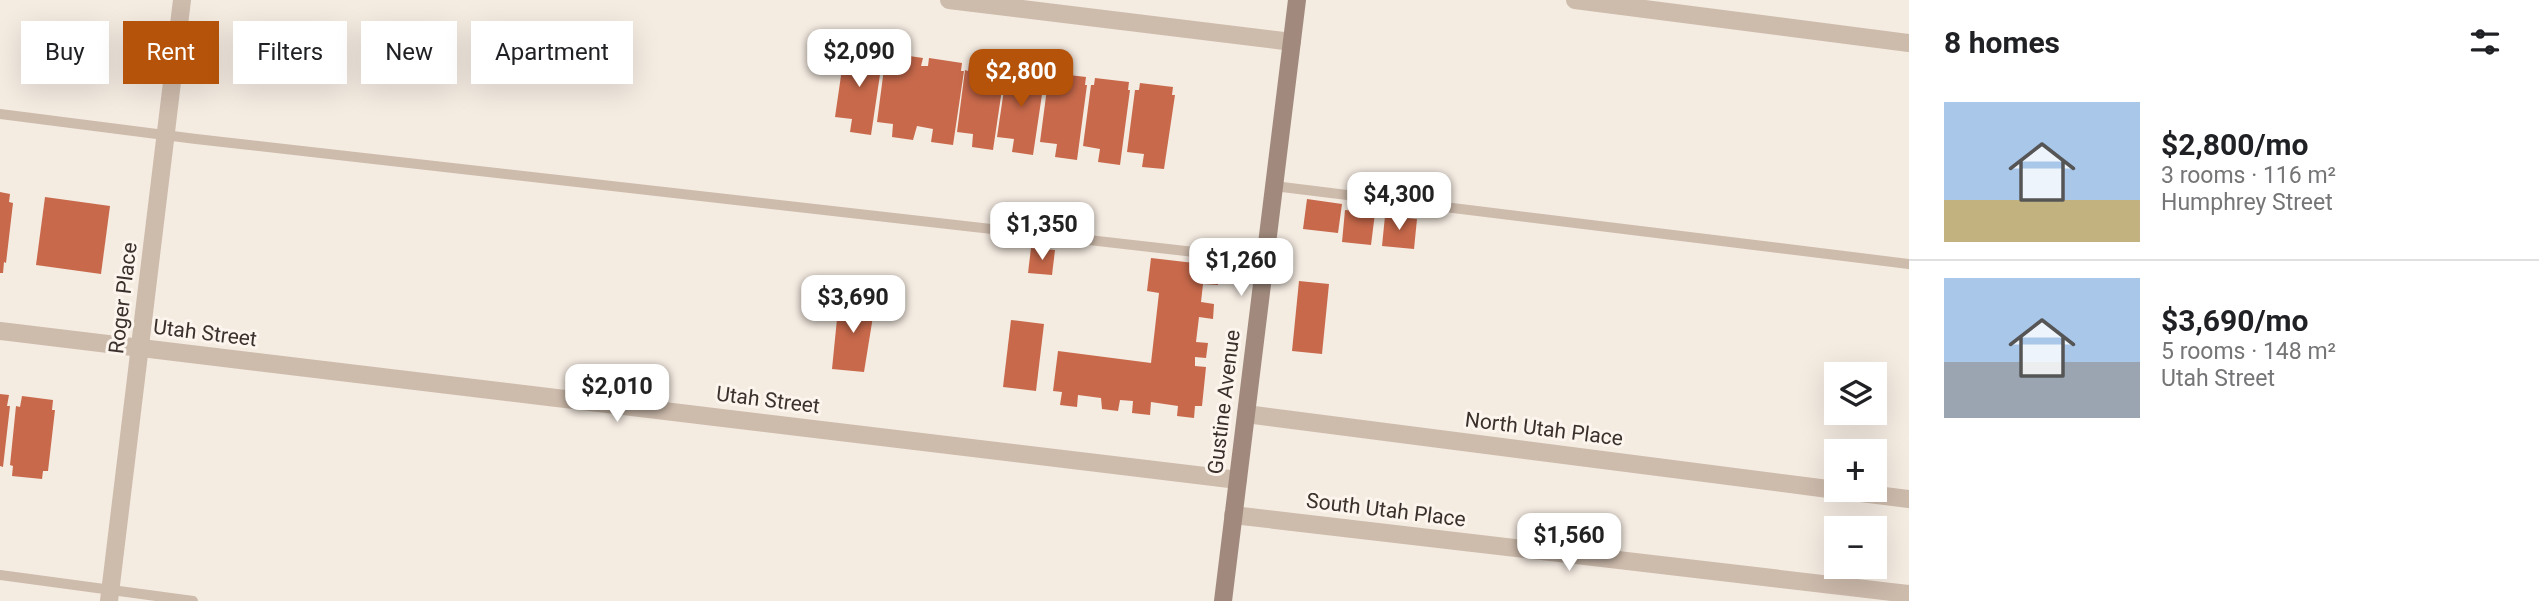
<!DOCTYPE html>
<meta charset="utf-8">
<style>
:root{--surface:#fff;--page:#f6f6f6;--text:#202124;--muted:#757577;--line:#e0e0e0;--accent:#b45309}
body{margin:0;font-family:Roboto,sans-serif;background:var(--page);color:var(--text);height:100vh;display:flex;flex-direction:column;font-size:26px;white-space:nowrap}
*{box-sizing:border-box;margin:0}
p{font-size:23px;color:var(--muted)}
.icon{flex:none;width:38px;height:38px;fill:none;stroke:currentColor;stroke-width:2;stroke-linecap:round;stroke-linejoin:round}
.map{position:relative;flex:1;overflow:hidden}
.drawer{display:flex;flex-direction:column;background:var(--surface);width:630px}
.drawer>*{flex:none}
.guide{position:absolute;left:21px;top:21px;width:665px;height:63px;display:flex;gap:14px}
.tools{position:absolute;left:1824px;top:362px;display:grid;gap:14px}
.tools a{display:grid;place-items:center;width:63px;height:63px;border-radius:0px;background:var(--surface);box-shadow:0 7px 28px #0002;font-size:35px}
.price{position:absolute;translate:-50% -60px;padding:0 16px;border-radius:14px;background:#fff;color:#222;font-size:23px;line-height:46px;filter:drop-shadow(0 2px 4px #0008)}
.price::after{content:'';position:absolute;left:50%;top:42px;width:21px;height:16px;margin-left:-10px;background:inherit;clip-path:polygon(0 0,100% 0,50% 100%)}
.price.selected{background:var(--accent);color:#fff}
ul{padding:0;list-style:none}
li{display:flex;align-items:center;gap:21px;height:175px;padding:0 35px}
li+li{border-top:2px solid var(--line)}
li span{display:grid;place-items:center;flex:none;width:196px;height:140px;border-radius:0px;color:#555}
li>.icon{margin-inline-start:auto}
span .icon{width:84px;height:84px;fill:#fffc;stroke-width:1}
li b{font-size:30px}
h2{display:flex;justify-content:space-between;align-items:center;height:84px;padding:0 35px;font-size:30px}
.chip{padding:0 24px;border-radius:0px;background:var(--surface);box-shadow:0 7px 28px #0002;font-size:24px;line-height:63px}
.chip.selected{background:var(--accent);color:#fff}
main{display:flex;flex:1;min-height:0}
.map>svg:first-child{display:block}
</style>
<main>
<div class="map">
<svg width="1909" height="601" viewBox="0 0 1909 601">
<rect width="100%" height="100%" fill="#f4ebe1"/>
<!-- building -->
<g fill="#c8694b">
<polygon points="847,48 881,52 880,60 882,61 871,135 850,132 852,119 835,117 844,55 847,56"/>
<polygon points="889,53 923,58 921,66 928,66 929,58 962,63 961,71 964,71 953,145 931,142 933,129 917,126 913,140 892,137 893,124 877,122 885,61 888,61"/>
<polygon points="969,63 1003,67 1002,75 1004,76 993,150 972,147 973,134 957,132 965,70 968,71"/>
<polygon points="1009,68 1043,72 1042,80 1044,81 1033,155 1012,152 1014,139 997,137 1006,76 1009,76"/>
<polygon points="1052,73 1086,77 1085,85 1087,85 1077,160 1055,157 1057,144 1040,142 1048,81 1051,81"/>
<polygon points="1095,78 1129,82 1128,90 1130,90 1120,165 1098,162 1100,149 1083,146 1091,85 1094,85"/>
<polygon points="1140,83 1173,87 1172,95 1175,95 1164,169 1142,167 1144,154 1127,152 1135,90 1139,90"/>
<polygon points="0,192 10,194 9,202 13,203 6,263 4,262 3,273 0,273"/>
<polygon points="45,197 110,206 101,274 36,265"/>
<polygon points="1307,199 1342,204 1338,233 1303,229"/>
<polygon points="1345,210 1375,213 1371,245 1342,242"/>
<polygon points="1385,216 1417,219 1414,249 1382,246"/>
<polygon points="1031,248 1055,250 1052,275 1028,273"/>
<polygon points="1151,258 1220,266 1218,285 1203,284 1201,302 1214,304 1213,319 1199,317 1196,342 1208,343 1206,358 1195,357 1195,366 1206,367 1202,406 1195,406 1194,418 1177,416 1178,406 1151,402 1150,415 1132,413 1133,401 1120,400 1118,411 1102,409 1101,398 1078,395 1077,407 1060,405 1062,392 1053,391 1058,351 1151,363 1159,293 1147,291"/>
<polygon points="1299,281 1329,284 1322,354 1292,351"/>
<polygon points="839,299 875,304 864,372 832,369"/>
<polygon points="1011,320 1044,324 1036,391 1003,387"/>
<polygon points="0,394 9,395 7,406 10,406 3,467 0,466"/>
<polygon points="22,396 53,400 52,410 55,410 48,471 43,471 42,479 12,476 13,466 10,465 16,406 20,407"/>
</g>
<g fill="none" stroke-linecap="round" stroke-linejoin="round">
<!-- lane -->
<g stroke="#cdbbac" stroke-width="10">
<polyline points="0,114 196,139 1265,260"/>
<polyline points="1274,186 1909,264"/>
<polyline points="0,575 193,601"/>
</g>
<!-- street -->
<g stroke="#cdbbac" stroke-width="18">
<polyline points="949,0 1292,42"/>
<polyline points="1575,0 1909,43"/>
<polyline points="0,331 1238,480"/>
<polyline points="1246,414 1836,490"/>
<polyline points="1837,490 1909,499"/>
<polyline points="1233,515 1909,594"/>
<polyline points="109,601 182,0"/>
</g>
<!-- secondary -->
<polyline stroke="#a18a7d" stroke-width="18" points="1223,601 1297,0"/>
</g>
<g text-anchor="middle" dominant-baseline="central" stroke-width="6" stroke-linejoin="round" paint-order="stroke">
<!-- street labels -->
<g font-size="21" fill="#3b302b" stroke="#fbf5ee">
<text transform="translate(123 298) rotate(-83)">Roger Place</text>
<text transform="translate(205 333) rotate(7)">Utah Street</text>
<text transform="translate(768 400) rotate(7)">Utah Street</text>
<text transform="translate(1224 402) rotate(-83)">Gustine Avenue</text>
<text transform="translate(1544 429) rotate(7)">North Utah Place</text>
<text transform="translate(1386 510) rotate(7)">South Utah Place</text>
</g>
</g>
</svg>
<div class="tools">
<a><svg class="icon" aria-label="layers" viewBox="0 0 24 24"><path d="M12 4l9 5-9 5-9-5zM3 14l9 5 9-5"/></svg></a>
<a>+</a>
<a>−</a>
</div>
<b class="price" style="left:859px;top:89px">$2,090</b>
<b class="price selected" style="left:1021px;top:109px">$2,800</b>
<b class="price" style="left:1399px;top:232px">$4,300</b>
<b class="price" style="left:1042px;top:262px">$1,350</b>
<b class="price" style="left:1241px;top:298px">$1,260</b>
<b class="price" style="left:853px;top:335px">$3,690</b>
<b class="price" style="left:617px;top:424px">$2,010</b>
<b class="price" style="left:1569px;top:573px">$1,560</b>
<div class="guide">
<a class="chip">Buy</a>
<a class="chip selected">Rent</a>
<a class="chip">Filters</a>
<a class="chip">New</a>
<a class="chip">Apartment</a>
</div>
</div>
<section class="drawer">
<h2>8 homes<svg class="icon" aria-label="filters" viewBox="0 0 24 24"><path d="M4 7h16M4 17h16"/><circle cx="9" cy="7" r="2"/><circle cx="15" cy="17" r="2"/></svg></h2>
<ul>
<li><span style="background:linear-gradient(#a9c7e8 70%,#c2b280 0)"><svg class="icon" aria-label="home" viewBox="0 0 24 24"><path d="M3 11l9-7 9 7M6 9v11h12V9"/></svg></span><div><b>$2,800/mo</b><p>3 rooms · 116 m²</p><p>Humphrey Street</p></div></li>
<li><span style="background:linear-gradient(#a9c7e8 60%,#9aa5b1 0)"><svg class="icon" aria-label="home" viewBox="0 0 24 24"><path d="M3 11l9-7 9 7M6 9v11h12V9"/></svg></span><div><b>$3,690/mo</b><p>5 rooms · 148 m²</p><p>Utah Street</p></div></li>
</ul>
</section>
</main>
